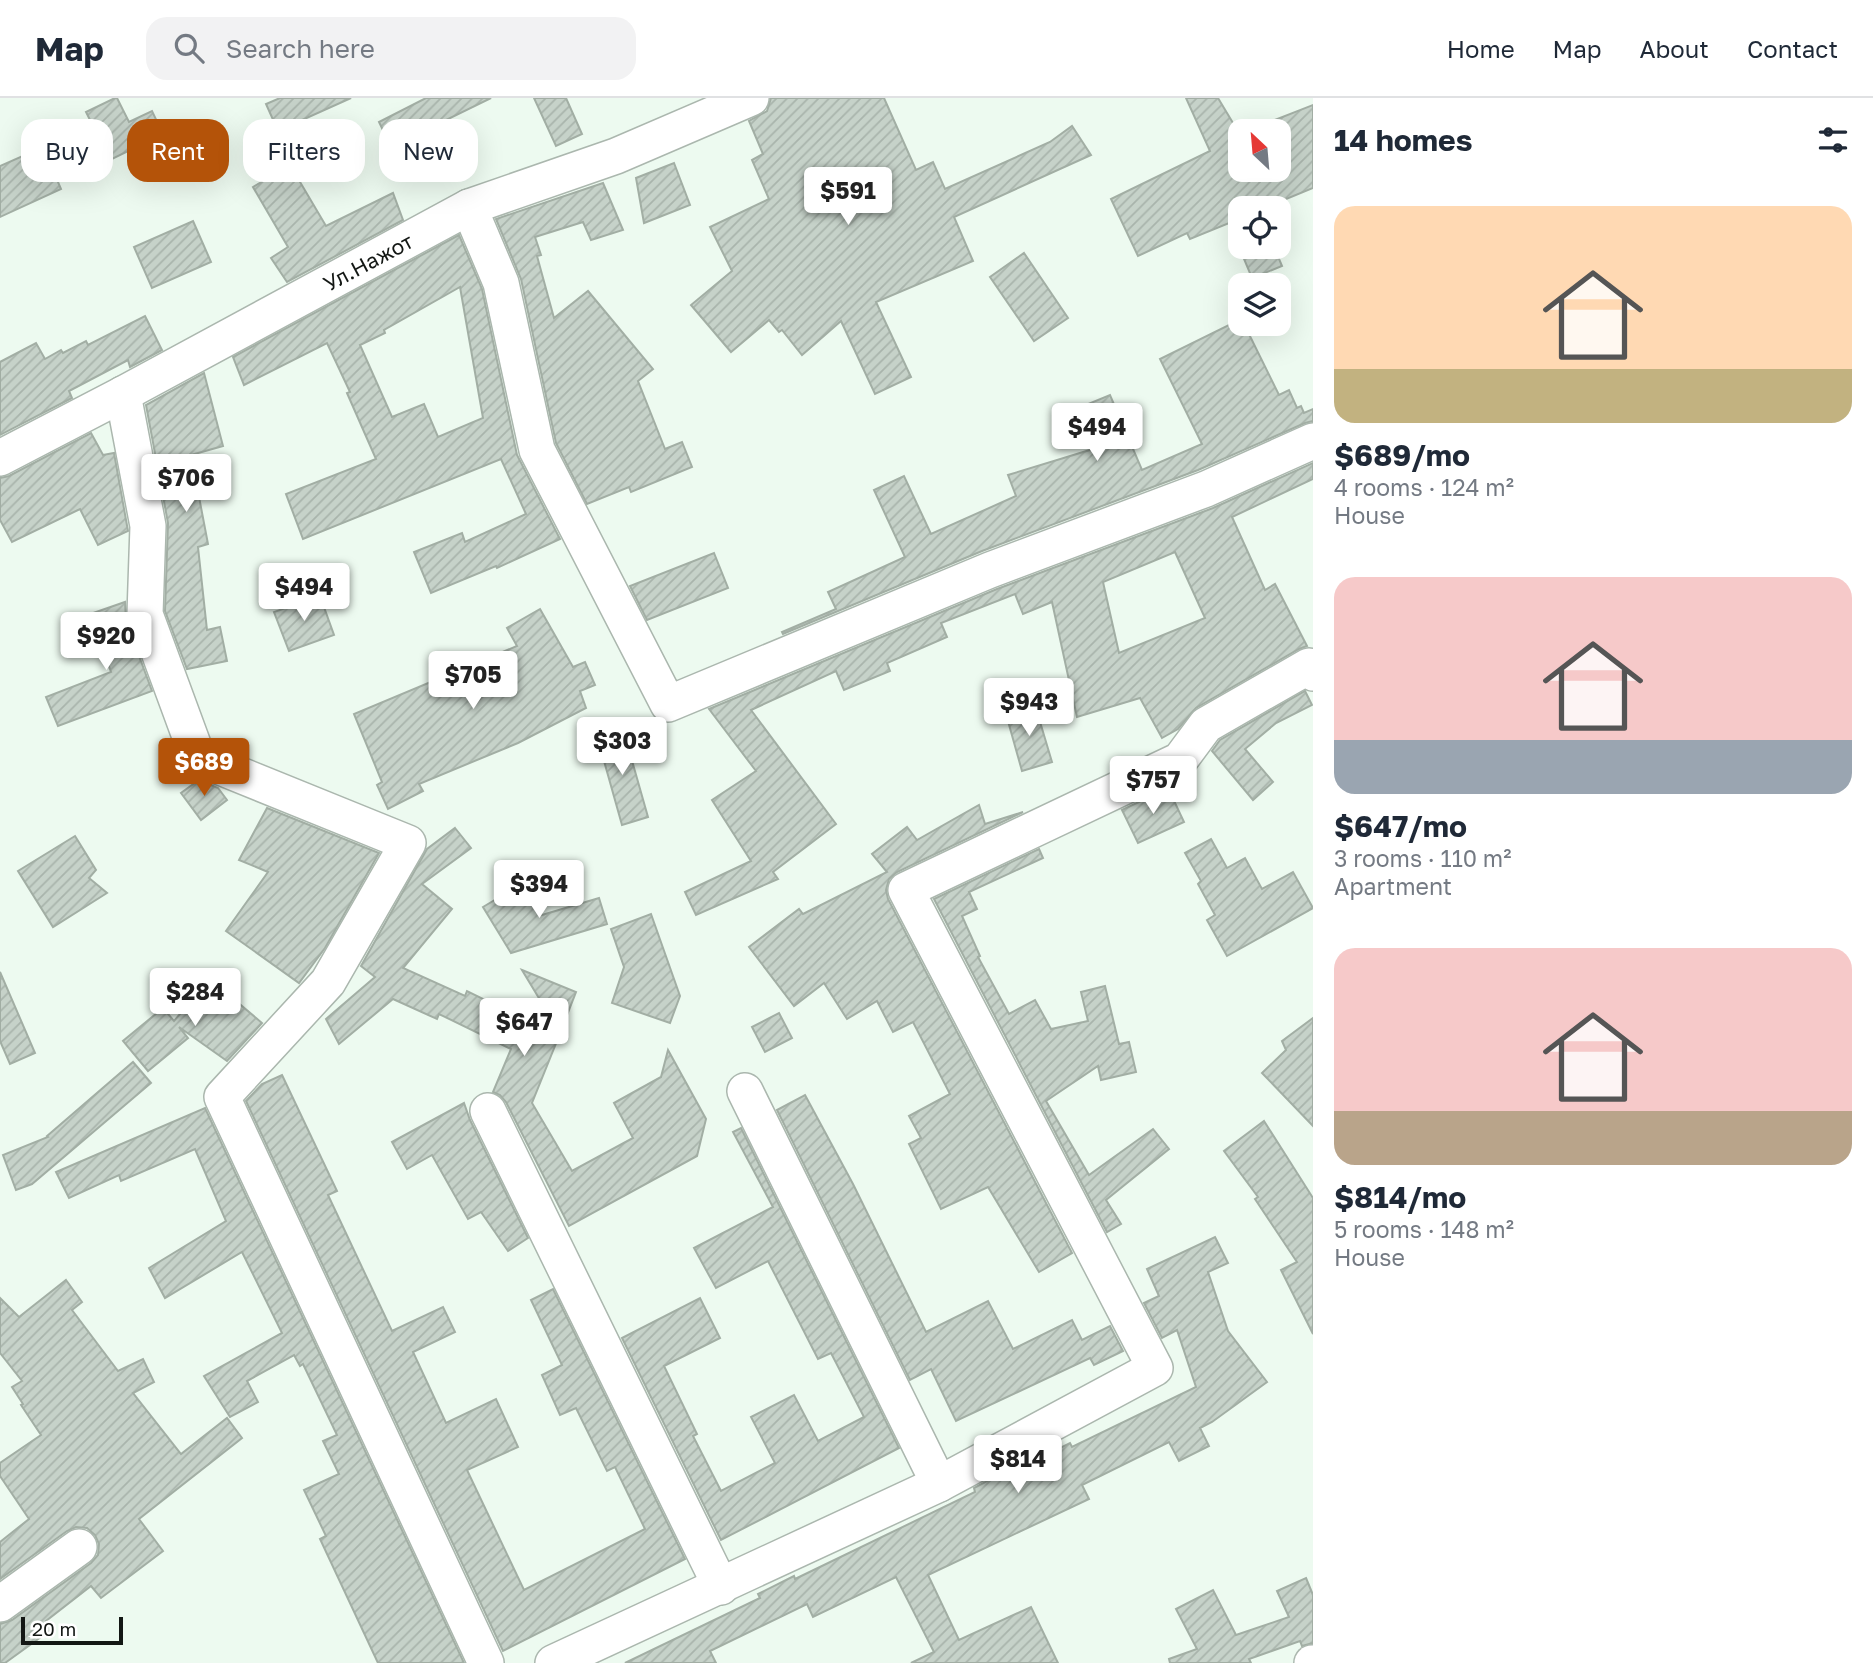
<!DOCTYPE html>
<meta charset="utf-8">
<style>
:root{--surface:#fff;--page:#f2f2f3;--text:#1f2937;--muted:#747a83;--line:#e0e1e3;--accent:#b45309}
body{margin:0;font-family:"Golos Text",sans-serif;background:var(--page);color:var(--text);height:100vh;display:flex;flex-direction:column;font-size:26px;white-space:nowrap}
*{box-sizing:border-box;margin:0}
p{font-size:23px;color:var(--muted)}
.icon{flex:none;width:38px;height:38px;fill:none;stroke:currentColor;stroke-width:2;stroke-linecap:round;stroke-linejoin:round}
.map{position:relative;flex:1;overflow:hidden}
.drawer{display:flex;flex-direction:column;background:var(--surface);width:560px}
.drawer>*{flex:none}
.top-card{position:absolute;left:21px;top:21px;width:665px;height:63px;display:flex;gap:14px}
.needle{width:46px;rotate:334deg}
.controls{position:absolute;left:1228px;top:21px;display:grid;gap:14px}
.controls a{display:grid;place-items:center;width:63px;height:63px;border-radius:14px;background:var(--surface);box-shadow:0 7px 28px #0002;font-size:35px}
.scale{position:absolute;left:21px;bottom:18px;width:102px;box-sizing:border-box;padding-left:7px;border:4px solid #131714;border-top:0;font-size:19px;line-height:24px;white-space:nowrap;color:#131714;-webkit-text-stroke:5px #fff;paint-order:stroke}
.price{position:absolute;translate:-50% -60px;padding:0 16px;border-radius:7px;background:#fff;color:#222;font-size:23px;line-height:46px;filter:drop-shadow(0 2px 4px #0008)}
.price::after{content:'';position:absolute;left:50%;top:42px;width:21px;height:16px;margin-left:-10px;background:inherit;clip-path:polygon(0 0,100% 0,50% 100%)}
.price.active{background:var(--accent);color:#fff}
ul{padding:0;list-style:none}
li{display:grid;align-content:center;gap:14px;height:371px;padding:0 21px}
li span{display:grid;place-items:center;height:217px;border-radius:21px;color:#555}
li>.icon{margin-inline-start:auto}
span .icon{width:126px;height:126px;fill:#fffc;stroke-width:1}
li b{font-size:30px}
h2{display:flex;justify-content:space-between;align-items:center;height:84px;padding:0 21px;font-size:30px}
.tag{padding:0 24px;border-radius:21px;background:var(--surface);box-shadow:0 7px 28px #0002;font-size:24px;line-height:63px}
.tag.active{background:var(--accent);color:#fff}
header{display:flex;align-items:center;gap:42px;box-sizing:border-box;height:98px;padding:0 35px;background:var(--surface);border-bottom:2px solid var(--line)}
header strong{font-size:33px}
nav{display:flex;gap:38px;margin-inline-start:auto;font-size:24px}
.search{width:490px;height:63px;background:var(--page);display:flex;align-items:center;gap:18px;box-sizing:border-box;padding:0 24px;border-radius:21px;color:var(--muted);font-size:26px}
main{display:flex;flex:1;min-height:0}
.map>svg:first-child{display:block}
</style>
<header>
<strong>Map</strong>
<div class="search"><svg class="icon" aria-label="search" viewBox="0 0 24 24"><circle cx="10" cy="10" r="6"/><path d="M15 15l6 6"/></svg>Search here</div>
<nav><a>Home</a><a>Map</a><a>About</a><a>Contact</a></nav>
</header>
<main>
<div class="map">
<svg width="1313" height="1565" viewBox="0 0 1313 1565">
<defs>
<pattern id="building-hatch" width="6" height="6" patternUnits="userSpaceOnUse" patternTransform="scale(1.75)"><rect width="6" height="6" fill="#c6d2c9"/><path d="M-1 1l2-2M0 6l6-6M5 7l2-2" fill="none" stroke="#a9b4ac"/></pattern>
</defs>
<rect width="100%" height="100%" fill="#edfaf0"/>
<!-- building -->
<g fill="url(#building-hatch)" stroke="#a2aea4" stroke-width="2" fill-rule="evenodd">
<polygon points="115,0 117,0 129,24 152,13 163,36 110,62 86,14"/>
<polygon points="280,0 351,0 302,22 324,71 300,82 266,6"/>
<polygon points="426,0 491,0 391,49 379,24"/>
<polygon points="534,0 566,0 582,36 556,48"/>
<polygon points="771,0 884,0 916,72 933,64 945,91 1050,44 1072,28 1091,57 954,119 973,163 876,204 911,279 875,296 841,223 802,257 782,232 779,234 769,222 731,254 691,207 732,173 710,129 769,101 752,62 763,56 749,23 767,13"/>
<polygon points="1186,0 1218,0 1236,30 1242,27 1245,33 1241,33 1241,72 1279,72 1279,33 1247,33 1313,7 1313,90 1264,110 1241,110 1241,149 1274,149 1282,168 1252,180 1229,125 1190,141 1187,135 1138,158 1111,101 1210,53"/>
<polygon points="43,49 61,91 0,119 0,68"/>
<polygon points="674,65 690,107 644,125 636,80"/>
<polygon points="290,67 326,128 393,95 403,122 287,184 271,160 288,149 253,89"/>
<polygon points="603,85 623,132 591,142 583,124 535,139 541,157 537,158 554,220 588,193 653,271 638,283 665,351 682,344 692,369 631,394 629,389 587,406 556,345 521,181 496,121"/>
<polygon points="193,123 211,164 152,190 134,149"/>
<path d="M459,137l23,54 35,166 43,84 -63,29 -1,-2 -65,27 -17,-41 48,-19 3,9 61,-28 -25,-55 -198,80 -17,-45 90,-35 -29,-66 3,-1 -23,-49 -83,42 -11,-28zM460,189l23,131 -45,19 -14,-33 -32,13 -32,-72 25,-12 -1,-3z"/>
<polygon points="1024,155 1068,220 1034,243 990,179"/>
<polygon points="145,218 162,252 130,269 128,262 69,293 72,300 0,337 0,264 36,245 45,261 61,252 63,255 86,243 88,247"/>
<polygon points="1241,221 1241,226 1244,226 1279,297 1289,292 1297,310 1301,308 1304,315 1313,311 1313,323 1305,325 1198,372 982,453 783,536 782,534 836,511 828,494 905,459 874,392 904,378 931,436 1016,398 1008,377 1093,351 1076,311 1110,297 1142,372 1202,346 1160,261"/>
<polygon points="204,275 223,348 191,357 208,446 198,449 207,532 220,529 227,563 187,571 165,513 168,425 146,307"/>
<polygon points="91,335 103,357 114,355 128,433 98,447 80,411 12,444 0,422 0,380 9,378"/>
<path d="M1313,365v16l-81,38 33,73 10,-6 32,62 -8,3 -103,59 -18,21 -16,9 -22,-40 -63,19 -25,-115 -29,12 -8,-20 -74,29 6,14 -60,26 3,8 -46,19 -8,-19 -85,39 85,114 -63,48 5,7 -82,36 -11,-23 66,-31 -39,-61 44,-29 -47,-62 288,-120 216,-81zM1175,454l30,66 -86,35 -16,-71z"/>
<polygon points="714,455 728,490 647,522 630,488"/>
<polygon points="320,498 334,537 289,553 274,514"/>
<polygon points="125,504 126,523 152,593 58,628 46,599 111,574 90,516"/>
<polygon points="540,511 573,569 585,564 595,587 580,593 586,610 518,645 419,686 423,693 388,711 377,687 382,684 354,616 517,548 507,530"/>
<polygon points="1305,593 1312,607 1276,625 1245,651 1273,684 1253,702 1212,653 1220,642"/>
<polygon points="1035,607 1052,664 1022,673 1006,616"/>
<polygon points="623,631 648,719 622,727 597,638"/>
<polygon points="199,682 218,690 227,702 201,722 181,695"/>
<polygon points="1168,690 1184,724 1138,745 1122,712"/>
<polygon points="979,707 985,726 1023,714 897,774 889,781 886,792 888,801 1072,1155 1039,1174 988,1089 941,1111 909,1046 921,1040 909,1018 950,996 913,924 893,934 877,903 847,921 824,885 794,908 749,849 799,811 803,816 887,774 872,756 907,729 917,742"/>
<polygon points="267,710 379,755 325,850 299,885 226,833 268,774 239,762"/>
<polygon points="455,730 471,750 422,786 452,811 403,870 465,898 467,893 559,938 532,1005 572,1073 633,1040 614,1005 661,979 668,952 706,1021 697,1058 569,1128 506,1004 500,997 493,994 511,951 439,916 437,921 393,901 339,946 326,921 375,879 361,868 427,751"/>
<polygon points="75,738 96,772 89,780 107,795 53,829 18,773"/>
<polygon points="1211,741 1227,770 1245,760 1262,791 1293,774 1313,810 1227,858 1207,822 1215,817 1198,786 1201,783 1185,755"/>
<polygon points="1039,751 1043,760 969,794 977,811 962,818 980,858 978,859 1009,916 1035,902 1051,931 1088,923 1081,894 1105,888 1119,946 1129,944 1136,974 1101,982 1098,968 1046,1003 1089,1077 1153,1031 1169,1051 1106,1102 1121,1126 1107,1134 934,801"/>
<polygon points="523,785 542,817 599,800 607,826 511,855 483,809"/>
<polygon points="651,816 680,898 670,925 612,905 624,869 611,831"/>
<polygon points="522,872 576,894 560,935"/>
<polygon points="0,874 35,955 10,966 0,943"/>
<polygon points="210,881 262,925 227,963 179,929 188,940 148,973 123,943 163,910 174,923"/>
<polygon points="779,915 792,940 765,954 752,929"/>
<polygon points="1313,920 1313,1028 1262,975 1286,952 1282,943"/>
<polygon points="133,964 151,985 32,1086 16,1092 3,1057 48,1039 47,1038"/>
<polygon points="282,977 337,1093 328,1097 392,1233 443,1209 455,1234 413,1254 446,1325 496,1301 518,1349 467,1372 524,1492 645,1431 615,1369 607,1373 576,1310 560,1317 542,1277 562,1267 531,1202 553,1191 685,1461 503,1553 246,1003 262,986"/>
<polygon points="805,997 853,1086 926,1234 988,1203 1013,1251 1072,1222 1082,1242 1110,1228 1123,1253 1094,1267 1090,1260 956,1323 931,1271 910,1282 777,1012"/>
<polygon points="464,1005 470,1022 528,1140 508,1153 481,1114 468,1121 432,1057 407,1071 392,1044"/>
<polygon points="205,1010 464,1565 378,1565 320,1441 326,1438 304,1392 339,1376 323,1343 337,1337 303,1266 300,1268 294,1257 247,1283 258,1304 230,1319 204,1278 282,1235 242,1154 165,1200 149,1170 226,1123 195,1051 121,1083 119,1077 69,1100 56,1074"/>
<polygon points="1264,1023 1313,1100 1313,1236 1281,1172 1297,1164 1255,1101 1258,1099 1224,1053"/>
<polygon points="741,1030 899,1350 721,1442 622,1240 700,1200 720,1240 664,1268 697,1336 693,1338 721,1393 775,1365 751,1319 794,1297 818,1343 864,1319 831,1255 818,1261 768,1163 716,1190 694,1150 773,1109 733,1034"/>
<polygon points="1215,1139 1228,1165 1208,1174 1228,1233 1267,1284 1212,1324 1200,1330 1209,1348 1179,1363 1169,1344 1082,1387 1089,1401 928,1477 959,1542 1031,1509 1058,1565 911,1565 934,1554 896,1479 813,1519 807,1506 710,1553 716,1565 625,1565 760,1500 758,1496 794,1478 795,1481 975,1394 974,1390 1028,1361 1030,1365 1070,1345 1072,1349 1196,1289 1177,1232 1162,1240 1144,1205 1159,1198 1147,1171"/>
<polygon points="66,1182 82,1204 72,1212 118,1273 143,1261 154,1284 133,1295 181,1356 227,1320 242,1340 139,1421 163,1453 101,1500 91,1488 46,1523 52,1531 5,1565 0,1565 0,1526 12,1522 91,1465 98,1457 99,1446 95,1437 87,1430 76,1429 67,1433 0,1481 0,1444 29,1421 0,1378 0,1365 41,1337 21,1307 23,1306 12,1289 22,1283 0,1255 0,1200 19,1219"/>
<polygon points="1306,1480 1313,1497 1313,1545 1302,1548 1300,1543 1249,1561 1251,1565 1170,1565 1169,1561 1197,1551 1176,1511 1213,1492 1236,1537 1289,1519 1277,1493"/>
</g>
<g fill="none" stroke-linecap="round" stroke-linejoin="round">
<!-- street casing -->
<g stroke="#abb7ae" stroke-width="38">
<g id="street">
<polyline points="469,109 501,185 537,352 668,606 990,472 1206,391 1313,343"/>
<polyline points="123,296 148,428 145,516 198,660 408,745 328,884 222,999 486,1565"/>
<polyline points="0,360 123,296 469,109 616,58 751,0"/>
<polyline points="745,993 939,1386"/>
<polyline points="488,1013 721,1489"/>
<polyline points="0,1506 79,1449"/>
<polyline points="553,1565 939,1386 1155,1270 906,792 1180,662 1206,627 1309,568 1313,575"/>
<polyline points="1312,1565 1313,1565"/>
</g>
</g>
<!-- street -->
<use href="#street" stroke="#fff" stroke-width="35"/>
</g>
<g text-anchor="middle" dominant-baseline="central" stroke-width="6" stroke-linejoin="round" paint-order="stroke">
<!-- street labels -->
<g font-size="21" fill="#131714" stroke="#fff">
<text transform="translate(368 164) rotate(-28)">Ул.Нажот</text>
</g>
</g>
</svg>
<div class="controls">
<a><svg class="needle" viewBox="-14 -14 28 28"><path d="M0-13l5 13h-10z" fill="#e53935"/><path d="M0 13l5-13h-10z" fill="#747a83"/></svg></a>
<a><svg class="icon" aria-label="locate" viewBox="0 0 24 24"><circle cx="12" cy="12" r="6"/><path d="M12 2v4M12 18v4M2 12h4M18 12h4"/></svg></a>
<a><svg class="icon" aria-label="layers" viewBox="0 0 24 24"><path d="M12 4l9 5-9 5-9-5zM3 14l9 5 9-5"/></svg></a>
</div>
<div class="scale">20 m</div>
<b class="price" style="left:848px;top:129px">$591</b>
<b class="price" style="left:1097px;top:365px">$494</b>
<b class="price" style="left:186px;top:416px">$706</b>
<b class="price" style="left:304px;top:525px">$494</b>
<b class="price" style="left:106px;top:574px">$920</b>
<b class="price" style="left:473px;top:613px">$705</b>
<b class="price" style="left:1029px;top:640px">$943</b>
<b class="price" style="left:622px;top:679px">$303</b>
<b class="price active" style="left:204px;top:700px">$689</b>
<b class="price" style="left:1153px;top:718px">$757</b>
<b class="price" style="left:539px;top:822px">$394</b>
<b class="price" style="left:195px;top:930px">$284</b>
<b class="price" style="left:524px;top:960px">$647</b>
<b class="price" style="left:1018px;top:1397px">$814</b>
<div class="top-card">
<a class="tag">Buy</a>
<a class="tag active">Rent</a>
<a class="tag">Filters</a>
<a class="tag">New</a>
</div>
</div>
<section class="drawer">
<h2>14 homes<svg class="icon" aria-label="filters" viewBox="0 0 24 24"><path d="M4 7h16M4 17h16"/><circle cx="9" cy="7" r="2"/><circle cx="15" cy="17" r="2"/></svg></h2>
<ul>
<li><span style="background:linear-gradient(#ffd9b3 75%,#c2b280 0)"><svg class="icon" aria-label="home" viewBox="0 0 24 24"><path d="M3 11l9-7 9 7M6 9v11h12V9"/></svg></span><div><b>$689/mo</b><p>4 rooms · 124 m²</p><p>House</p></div></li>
<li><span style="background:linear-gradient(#f6c9c9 75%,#9aa5b1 0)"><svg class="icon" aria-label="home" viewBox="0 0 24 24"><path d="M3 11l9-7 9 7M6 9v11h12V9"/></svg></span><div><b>$647/mo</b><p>3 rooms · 110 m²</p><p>Apartment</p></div></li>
<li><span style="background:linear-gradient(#f6c9c9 75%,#b9a48a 0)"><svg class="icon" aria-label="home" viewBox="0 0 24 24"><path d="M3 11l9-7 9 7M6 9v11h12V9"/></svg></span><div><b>$814/mo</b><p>5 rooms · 148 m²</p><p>House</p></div></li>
</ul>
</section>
</main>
